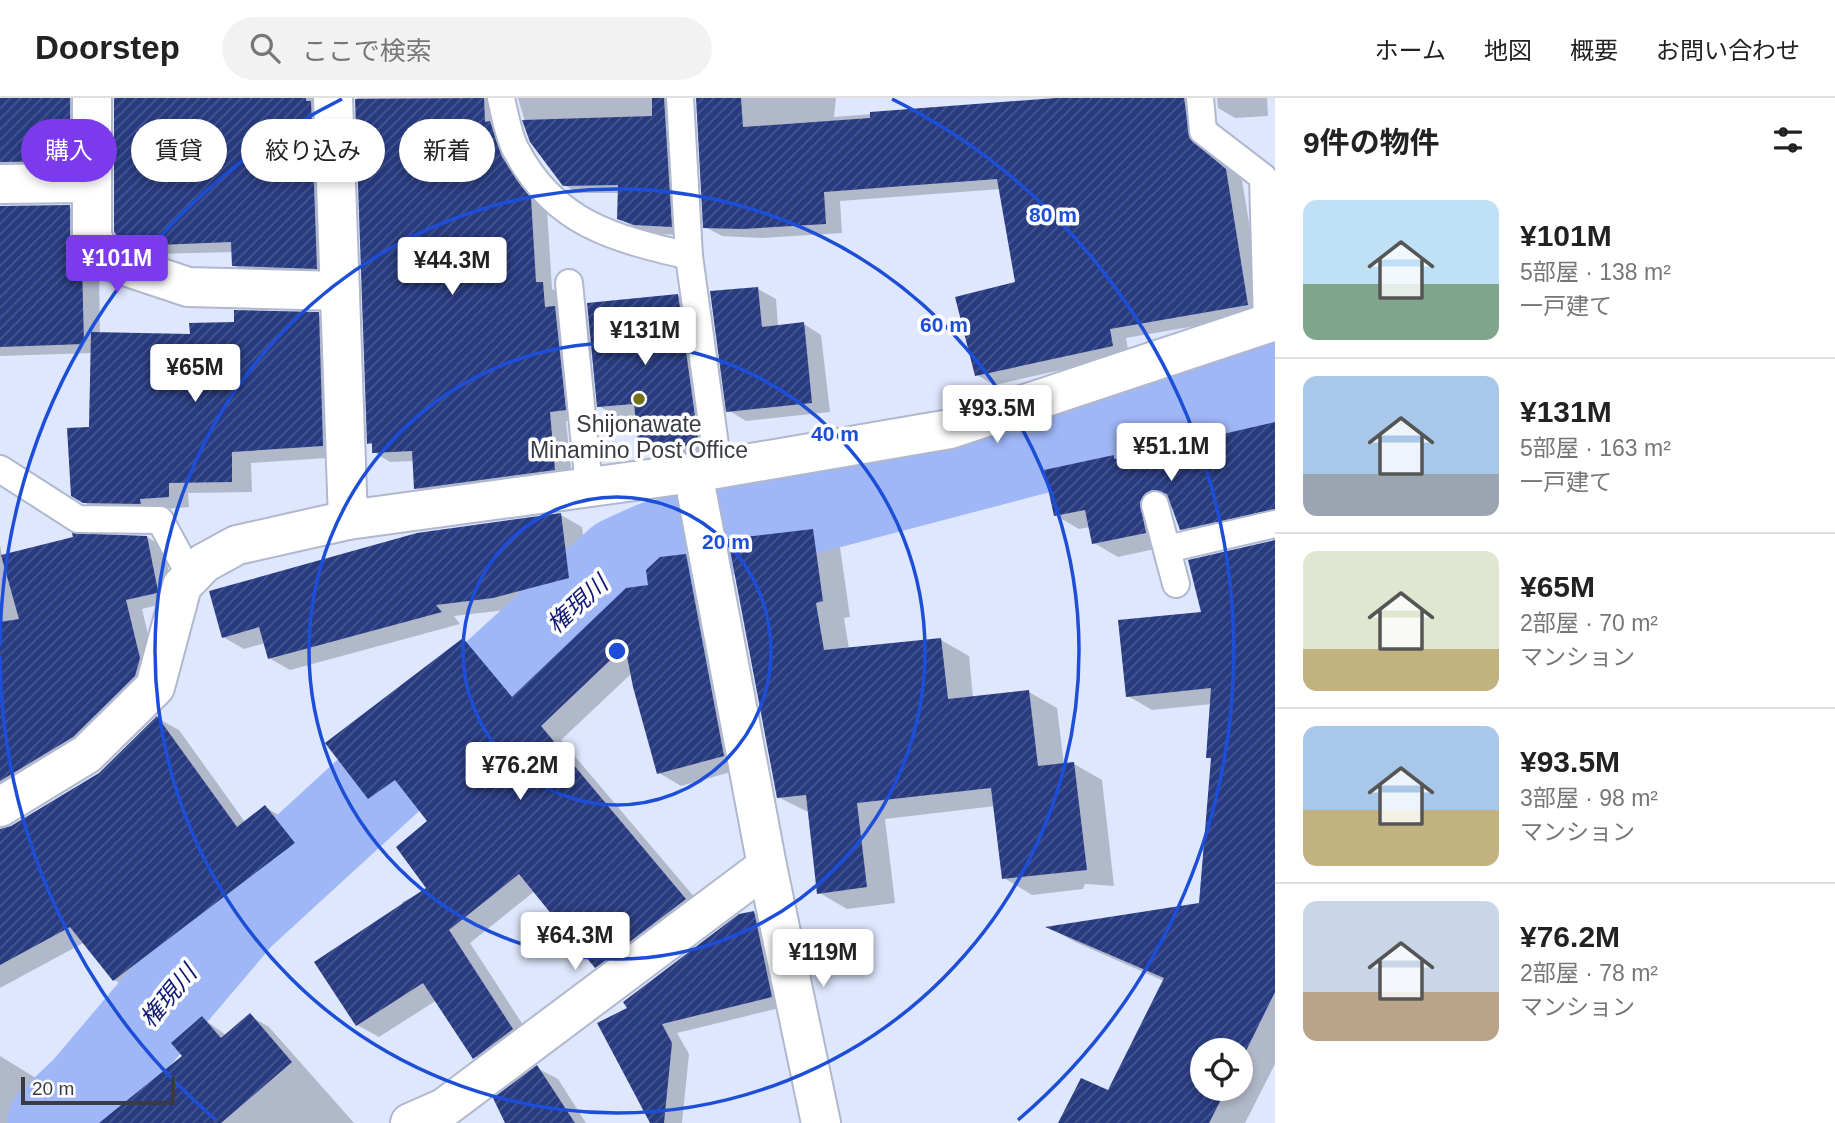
<!DOCTYPE html>
<html lang="ja">
<meta charset="utf-8">
<style>
:root{--surface:#fff;--page:#f2f2f2;--text:#222;--muted:#767676;--line:#e0e0e0;--accent:#7c3aed}
body{margin:0;font-family:Helvetica,"Noto Sans JP",sans-serif;background:var(--page);color:var(--text);height:100vh;display:flex;flex-direction:column;font-size:26px;white-space:nowrap}
*{box-sizing:border-box;margin:0}
p{font-size:23px;color:var(--muted)}
.icon{flex:none;width:38px;height:38px;fill:none;stroke:currentColor;stroke-width:2;stroke-linecap:round;stroke-linejoin:round}
.map{position:relative;flex:1;overflow:hidden}
.drawer{display:flex;flex-direction:column;background:var(--surface);width:560px}
.drawer>*{flex:none}
.guide{position:absolute;left:21px;top:21px;width:665px;height:63px;display:flex;gap:14px}
.buttons{position:absolute;left:1190px;top:940px;display:grid;gap:14px}
.buttons a{display:grid;place-items:center;width:63px;height:63px;border-radius:50%;background:var(--surface);box-shadow:0 4px 10px #0003;font-size:35px}
.scale{position:absolute;left:21px;bottom:18px;width:154px;box-sizing:border-box;padding-left:7px;border:4px solid #393c45;border-top:0;font-size:19px;line-height:24px;white-space:nowrap;color:#393c45;-webkit-text-stroke:5px #fff;paint-order:stroke}
.price{position:absolute;translate:-50% -60px;padding:0 16px;border-radius:7px;background:#fff;color:#222;font-size:23px;line-height:46px;filter:drop-shadow(0 2px 4px #0008)}
.price::after{content:'';position:absolute;left:50%;top:42px;width:21px;height:16px;margin-left:-10px;background:inherit;clip-path:polygon(0 0,100% 0,50% 100%)}
.price.active{background:var(--accent);color:#fff}
ul{padding:0;list-style:none}
li{display:flex;align-items:center;gap:21px;height:175px;padding:0 28px}
li+li{border-top:2px solid var(--line)}
li span{display:grid;place-items:center;flex:none;width:196px;height:140px;border-radius:14px;color:#555}
li>.icon{margin-inline-start:auto}
span .icon{width:84px;height:84px;fill:#fffc;stroke-width:1}
li b{font-size:30px}
h2{display:flex;justify-content:space-between;align-items:center;height:84px;padding:0 28px;font-size:30px}
.tag{padding:0 24px;border-radius:32px;background:var(--surface);box-shadow:0 4px 10px #0003;font-size:24px;line-height:63px}
.tag.active{background:var(--accent);color:#fff}
header{display:flex;align-items:center;gap:42px;box-sizing:border-box;height:98px;padding:0 35px;background:var(--surface);border-bottom:2px solid var(--line)}
header strong{font-size:33px}
nav{display:flex;gap:38px;margin-inline-start:auto;font-size:24px}
.search{width:490px;height:63px;background:var(--page);display:flex;align-items:center;gap:18px;box-sizing:border-box;padding:0 24px;border-radius:38px;color:var(--muted);font-size:26px}
main{display:flex;flex:1;min-height:0}
.map>svg:first-child{display:block}
</style>
<header>
<strong>Doorstep</strong>
<div class="search"><svg class="icon" aria-label="search" viewBox="0 0 24 24"><circle cx="10" cy="10" r="6"/><path d="M15 15l6 6"/></svg>ここで検索</div>
<nav><a>ホーム</a><a>地図</a><a>概要</a><a>お問い合わせ</a></nav>
</header>
<main>
<div class="map">
<svg width="1275" height="1025" viewBox="0 0 1275 1025">
<defs>
<pattern id="building-hatch" width="6" height="6" patternUnits="userSpaceOnUse" patternTransform="scale(1.75)"><rect width="6" height="6" fill="#283b80"/><path d="M-1 1l2-2M0 6l6-6M5 7l2-2" fill="none" stroke="#47568e"/></pattern>
</defs>
<rect width="100%" height="100%" fill="#dee7fd"/>
<!-- shadow -->
<g fill="#0003" fill-rule="evenodd">
<polygon points="0,0 89,0 86,72 0,82"/>
<polygon points="116,0 330,0 333,179 250,177 234,167 233,154 152,156 120,142"/>
<polygon points="357,0 506,0 547,111 552,191 560,195 582,321 566,323 572,381 433,399 416,390 414,363 390,364 374,354 373,347 369,345"/>
<polygon points="518,0 685,0 688,137 653,136 636,130 619,120 619,95 578,95 561,85 531,44"/>
<polygon points="698,0 836,0 834,19 1074,0 1206,0 1201,11 1206,52 1242,82 1264,216 1126,240 1129,257 994,287 977,277 1017,185 1001,91 840,103 842,135 761,140 722,138 705,129"/>
<polygon points="1217,0 1267,0 1268,18 1235,20 1218,10"/>
<polygon points="70,109 86,119 99,178 100,236 191,238 236,226 318,216 338,228 343,359 251,365 252,394 188,395 189,409 104,416 84,404 91,330 92,255 0,258 0,110"/>
<polygon points="758,191 776,201 778,229 804,226 821,237 830,314 746,323 728,312"/>
<polygon points="678,198 699,210 719,358 661,364 641,352 637,318 619,320 599,308"/>
<polygon points="1275,323 1275,429 1206,445 1182,431 1173,408 1163,418 1169,448 1118,459 1094,445 1090,429 1079,431 1055,417 1113,359 1118,361"/>
<polygon points="561,417 582,429 589,491 514,511 454,518 460,526 290,572 269,560 265,545 244,551 223,539"/>
<polygon points="812,433 840,449 850,519 844,520 849,551 941,542 969,558 973,600 1029,594 1057,610 1064,667 1074,666 1102,682 1114,788 1085,786 1083,791 1032,797 1004,780 995,708 885,721 895,805 847,811 818,794 810,715 778,699"/>
<polygon points="147,439 164,449 174,503 142,511 156,570 152,587 0,704 0,447 2,458"/>
<polygon points="1275,444 1275,800 1227,796 1213,662 1207,659 1212,606 1152,612 1128,598 1203,515 1190,464"/>
<polygon points="686,458 708,470 745,670 681,688 659,675 632,575 561,642 707,814 618,881 596,868 535,793 470,845 534,944 497,971 476,959 437,902 379,939 357,927 403,807 402,804 429,791 430,723 410,699 392,712 370,700 463,542 485,554 519,595"/>
<polygon points="157,620 179,632 245,724 265,709 287,722 315,758 136,894 114,882 85,844 0,890 0,732 12,729 99,676"/>
<path d="M1184,809l91,46v111l-30,59h-164l27,-30 56,-112 -89,-39 -25,-14zM1202,952h39v38h-39z"/>
<polygon points="754,815 771,825 788,908 677,935 689,956 682,1025 652,1025 630,910"/>
<polygon points="250,918 269,929 354,1025 100,1025 184,958 202,920 226,937"/>
<polygon points="0,958 57,993 37,1025 0,1025"/>
<polygon points="537,970 558,981 586,1025 507,1025"/>
</g>
<g fill="none" stroke-linecap="round" stroke-linejoin="round">
<!-- river -->
<polyline stroke="#9fb7f6" stroke-width="93" points="54,1025 86,995 238,816 621,465 654,450 1275,287"/>
</g>
<!-- building -->
<g fill="url(#building-hatch)">
<polygon points="0,0 70,0 70,63 0,64"/>
<polygon points="114,0 306,0 306,3 311,3 317,171 232,168 231,144 133,148 119,143 114,133"/>
<polygon points="484,0 485,24 490,23 502,59 531,100 536,184 543,184 545,209 555,208 566,312 550,314 555,372 414,391 412,353 372,355 372,345 367,346 355,1"/>
<polygon points="652,0 664,0 672,129 634,127 617,121 618,87 563,88 530,44 522,22 652,18"/>
<polygon points="696,0 741,0 743,29 870,20 870,14 1056,0 1184,0 1190,41 1226,71 1248,207 1110,231 1113,248 975,278 955,199 1015,184 997,81 824,94 826,126 743,131 703,130"/>
<polygon points="70,107 70,140 82,167 84,246 0,249 0,108"/>
<polygon points="758,189 762,229 804,224 812,305 726,314 710,193"/>
<polygon points="678,196 699,347 639,353 634,306 597,309 587,205"/>
<polygon points="234,212 319,214 323,348 232,354 232,384 169,385 169,399 140,401 141,406 83,405 71,398 67,330 89,329 91,234 190,236 189,225 234,224"/>
<polygon points="1275,324 1275,411 1180,432 1167,396 1152,392 1140,404 1146,435 1092,446 1085,412 1054,418 1044,372 1114,357 1114,361"/>
<polygon points="561,415 569,480 493,500 436,507 442,514 268,561 259,529 222,540 209,493 417,435"/>
<polygon points="813,431 823,503 816,505 824,552 941,540 948,601 1029,592 1038,668 1074,664 1087,772 1002,781 991,690 857,705 867,789 817,796 806,697 777,700 728,441"/>
<polygon points="72,435 147,438 158,493 157,495 126,502 140,560 135,578 73,639 0,683 0,524 19,521 1,457 73,439"/>
<polygon points="1275,442 1275,894 1241,963 1241,952 1202,952 1202,990 1227,990 1209,1025 1058,1025 1081,980 1108,992 1164,880 1045,829 1199,805 1211,660 1206,660 1211,590 1126,599 1118,522 1201,514 1188,462"/>
<polygon points="686,456 724,658 657,676 633,589 625,548 541,628 686,801 595,870 519,776 449,832 513,931 473,961 423,885 356,928 314,864 426,790 396,749 427,723 395,682 368,701 325,645 463,540 512,599 626,490 648,487 646,472 660,459"/>
<polygon points="157,618 237,729 265,707 295,745 113,883 70,829 0,867 0,731 11,728 99,675"/>
<polygon points="754,813 772,899 662,926 672,945 664,1025 650,1025 597,925 627,910 623,904 739,816"/>
<polygon points="250,915 292,964 221,1025 99,1025 182,958 171,945 202,918 221,940"/>
<polygon points="537,967 575,1025 505,1025 493,1000"/>
</g>
<g fill="none" stroke-linecap="round" stroke-linejoin="round">
<!-- lane casing -->
<g stroke="#b0b8ce" stroke-width="30">
<g id="lane">
<path d="M501,0c4,17 7,37 15,52 39,74 97,88 173,106"/>
<polyline points="680,0 689,158 718,369"/>
<polyline points="1200,0 1203,33 1263,79 1267,226"/>
<polyline points="569,185 589,389"/>
<polyline points="0,371 78,421 160,422 191,479"/>
<polyline points="1155,407 1176,486"/>
<polyline points="1167,451 1275,426"/>
</g>
</g>
<!-- street casing -->
<g stroke="#b0b8ce" stroke-width="42">
<g id="street">
<polyline points="92,0 92,139 104,161 188,189 340,193"/>
<polyline points="333,0 348,422"/>
<polyline points="0,86 91,85"/>
<polyline points="693,375 767,768 821,1025"/>
<polyline points="0,709 87,656 155,589 182,488 204,465 237,447 348,422 693,375 950,331 1275,223"/>
<polyline points="410,1025 444,1010 767,768"/>
</g>
</g>
<!-- lane -->
<use href="#lane" stroke="#fff" stroke-width="26"/>
<!-- street -->
<use href="#street" stroke="#fff" stroke-width="38"/>
</g>
<!-- distance rings -->
<g fill="none" stroke="#1d4ed8" stroke-width="3.5">
<circle cx="617" cy="553" r="154"/>
<circle cx="617" cy="553" r="308"/>
<circle cx="617" cy="553" r="462"/>
<path d="M216 1022A617 617 0 0 1 0 558M0 548A617 617 0 0 1 342 1M892 1A617 617 0 0 1 1018 1022"/>
</g>
<!-- markers -->
<circle fill="#717218" stroke="#fff" stroke-width="2.5" cx="639" cy="301" r="7"/>
<g text-anchor="middle" dominant-baseline="central" stroke-width="7" stroke-linejoin="round" paint-order="stroke">
<!-- poi labels -->
<g font-size="23" fill="#393c45" stroke="#fff">
<text x="639" y="326">Shijonawate<tspan x="639" dy="26">Minamino Post Office</tspan></text>
</g>
<!-- water labels -->
<g font-size="24" font-style="italic" fill="#111a73" stroke="#fff">
<text transform="translate(577 506) rotate(-42)">権現川</text>
<text transform="translate(168 898) rotate(-50)">権現川</text>
</g>
</g>
<circle cx="617" cy="553" r="10" fill="#1d4ed8" stroke="#fff" stroke-width="3.5"/>
<g font-size="21" text-anchor="middle" font-weight="bold" fill="#1d4ed8" stroke="#fff" stroke-width="7" stroke-linejoin="round" paint-order="stroke">
<text x="1053" y="124">80 m</text>
<text x="944" y="234">60 m</text>
<text x="835" y="343">40 m</text>
<text x="726" y="451">20 m</text>
</g>
</svg>
<div class="buttons">
<a><svg class="icon" aria-label="locate" viewBox="0 0 24 24"><circle cx="12" cy="12" r="6"/><path d="M12 2v4M12 18v4M2 12h4M18 12h4"/></svg></a>
</div>
<div class="scale">20 m</div>
<b class="price active" style="left:117px;top:197px">¥101M</b>
<b class="price" style="left:452px;top:199px">¥44.3M</b>
<b class="price" style="left:645px;top:269px">¥131M</b>
<b class="price" style="left:195px;top:306px">¥65M</b>
<b class="price" style="left:997px;top:347px">¥93.5M</b>
<b class="price" style="left:1171px;top:385px">¥51.1M</b>
<b class="price" style="left:520px;top:704px">¥76.2M</b>
<b class="price" style="left:575px;top:874px">¥64.3M</b>
<b class="price" style="left:823px;top:891px">¥119M</b>
<div class="guide">
<a class="tag active">購入</a>
<a class="tag">賃貸</a>
<a class="tag">絞り込み</a>
<a class="tag">新着</a>
</div>
</div>
<section class="drawer">
<h2>9件の物件<svg class="icon" aria-label="filters" viewBox="0 0 24 24"><path d="M4 7h16M4 17h16"/><circle cx="9" cy="7" r="2"/><circle cx="15" cy="17" r="2"/></svg></h2>
<ul>
<li><span style="background:linear-gradient(#bfe0f5 60%,#7fa58c 0)"><svg class="icon" aria-label="home" viewBox="0 0 24 24"><path d="M3 11l9-7 9 7M6 9v11h12V9"/></svg></span><div><b>¥101M</b><p>5部屋 · 138 m²</p><p>一戸建て</p></div></li>
<li><span style="background:linear-gradient(#a9c7e8 70%,#9aa5b1 0)"><svg class="icon" aria-label="home" viewBox="0 0 24 24"><path d="M3 11l9-7 9 7M6 9v11h12V9"/></svg></span><div><b>¥131M</b><p>5部屋 · 163 m²</p><p>一戸建て</p></div></li>
<li><span style="background:linear-gradient(#dfe7d0 70%,#c2b280 0)"><svg class="icon" aria-label="home" viewBox="0 0 24 24"><path d="M3 11l9-7 9 7M6 9v11h12V9"/></svg></span><div><b>¥65M</b><p>2部屋 · 70 m²</p><p>マンション</p></div></li>
<li><span style="background:linear-gradient(#a9c7e8 60%,#c2b280 0)"><svg class="icon" aria-label="home" viewBox="0 0 24 24"><path d="M3 11l9-7 9 7M6 9v11h12V9"/></svg></span><div><b>¥93.5M</b><p>3部屋 · 98 m²</p><p>マンション</p></div></li>
<li><span style="background:linear-gradient(#c9d6e8 65%,#b9a48a 0)"><svg class="icon" aria-label="home" viewBox="0 0 24 24"><path d="M3 11l9-7 9 7M6 9v11h12V9"/></svg></span><div><b>¥76.2M</b><p>2部屋 · 78 m²</p><p>マンション</p></div></li>
</ul>
</section>
</main>
